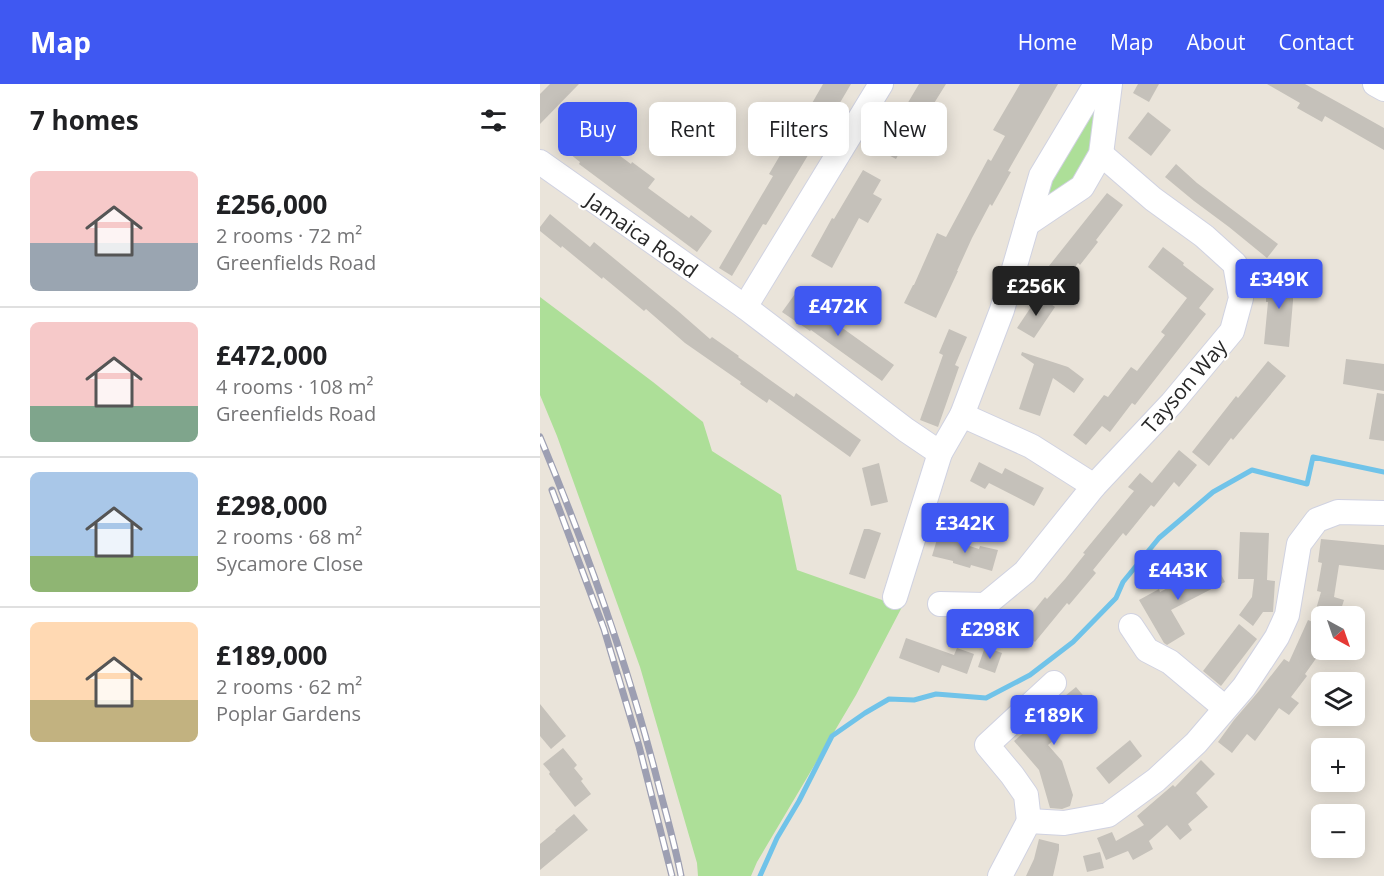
<!DOCTYPE html>
<meta charset="utf-8">
<style>
:root{--surface:#fff;--page:#f2f2f2;--text:#202124;--muted:#757577;--line:#e0e0e0;--accent:#3f58f2}
body{margin:0;font-family:"Open Sans",sans-serif;background:var(--page);color:var(--text);height:100vh;display:flex;flex-direction:column;font-size:22px;white-space:nowrap}
*{box-sizing:border-box;margin:0}
p{font-size:20px;color:var(--muted)}
.icon{flex:none;width:33px;height:33px;fill:none;stroke:currentColor;stroke-width:2;stroke-linecap:round;stroke-linejoin:round}
.map{position:relative;flex:1;overflow:hidden}
.details{display:flex;flex-direction:column;background:var(--surface);width:540px}
.details>*{flex:none}
.banner{position:absolute;left:18px;top:18px;width:570px;height:54px;display:flex;gap:12px}
.needle{width:39px;rotate:140deg}
.fabs{position:absolute;left:771px;top:522px;display:grid;gap:12px}
.fabs a{display:grid;place-items:center;width:54px;height:54px;border-radius:9px;background:var(--surface);box-shadow:0 3px 15px #0003;font-size:30px}
.price{position:absolute;translate:-50% -51px;padding:0 14px;border-radius:6px;background:var(--accent);color:#fff;font-size:20px;line-height:39px;filter:drop-shadow(0 2px 3px #0008)}
.price::after{content:'';position:absolute;left:50%;top:36px;width:18px;height:14px;margin-left:-9px;background:inherit;clip-path:polygon(0 0,100% 0,50% 100%)}
.price.selected{background:#222;color:#fff}
ul{padding:0;list-style:none}
li{display:flex;align-items:center;gap:18px;height:150px;padding:0 30px}
li+li{border-top:2px solid var(--line)}
li span{display:grid;place-items:center;flex:none;width:168px;height:120px;border-radius:9px;color:#555}
li>.icon{margin-inline-start:auto}
span .icon{width:72px;height:72px;fill:#fffc;stroke-width:1}
li b{font-size:26px}
h2{display:flex;justify-content:space-between;align-items:center;height:72px;padding:0 30px;font-size:26px}
.tag{padding:0 21px;border-radius:9px;background:var(--surface);box-shadow:0 3px 15px #0003;font-size:21px;line-height:54px}
.tag.selected{background:var(--accent);color:#fff}
header{display:flex;align-items:center;gap:36px;box-sizing:border-box;height:84px;padding:0 30px;background:var(--accent);color:#fff}
header strong{font-size:28px}
nav{display:flex;gap:33px;margin-inline-start:auto;font-size:21px}
main{display:flex;flex:1;min-height:0}
.map>svg:first-child{display:block}
</style>
<header>
<strong>Map</strong>
<nav><a>Home</a><a>Map</a><a>About</a><a>Contact</a></nav>
</header>
<main>
<section class="details">
<h2>7 homes<svg class="icon" aria-label="filters" viewBox="0 0 24 24"><path d="M4 7h16M4 17h16"/><circle cx="9" cy="7" r="2"/><circle cx="15" cy="17" r="2"/></svg></h2>
<ul>
<li><span style="background:linear-gradient(#f6c9c9 60%,#9aa5b1 0)"><svg class="icon" aria-label="home" viewBox="0 0 24 24"><path d="M3 11l9-7 9 7M6 9v11h12V9"/></svg></span><div><b>£256,000</b><p>2 rooms · 72 m²</p><p>Greenfields Road</p></div></li>
<li><span style="background:linear-gradient(#f6c9c9 70%,#7fa58c 0)"><svg class="icon" aria-label="home" viewBox="0 0 24 24"><path d="M3 11l9-7 9 7M6 9v11h12V9"/></svg></span><div><b>£472,000</b><p>4 rooms · 108 m²</p><p>Greenfields Road</p></div></li>
<li><span style="background:linear-gradient(#a9c7e8 70%,#8fb573 0)"><svg class="icon" aria-label="home" viewBox="0 0 24 24"><path d="M3 11l9-7 9 7M6 9v11h12V9"/></svg></span><div><b>£298,000</b><p>2 rooms · 68 m²</p><p>Sycamore Close</p></div></li>
<li><span style="background:linear-gradient(#ffd9b3 65%,#c2b280 0)"><svg class="icon" aria-label="home" viewBox="0 0 24 24"><path d="M3 11l9-7 9 7M6 9v11h12V9"/></svg></span><div><b>£189,000</b><p>2 rooms · 62 m²</p><p>Poplar Gardens</p></div></li>
</ul>
</section>
<div class="map">
<svg width="844" height="792" viewBox="0 0 844 792">
<rect width="100%" height="100%" fill="#eae4da"/>
<!-- green -->
<g fill="#addf98">
<polygon points="557,12 547,82 516,114 505,111 513,92"/>
<polygon points="0,213 113,298 163,338 172,367 241,411 257,486 362,523 316,611 217,778 211,792 158,792 157,779 100,583 17,352 0,311"/>
</g>
<g fill="none" stroke-linecap="round" stroke-linejoin="round">
<!-- stream -->
<polyline stroke="#70c3e9" stroke-width="5" points="220,792 237,754 259,717 292,652 325,629 349,615 374,616 396,610 446,614 490,591 533,558 576,514 583,498 619,454 673,408 712,386 767,400 773,373 844,388"/>
</g>
<!-- building -->
<g fill="#c5c1ba">
<polygon points="10,0 39,0 0,40 0,10"/>
<polygon points="283,0 311,0 288,39 267,28"/>
<polygon points="379,0 406,0 383,37 378,34 356,75 335,64 354,29 360,32"/>
<polygon points="480,0 518,0 468,87 471,88 452,122 450,120 432,154 417,187 418,187 396,234 364,219 373,201 374,201 397,149 406,153 448,75 451,77 465,52 453,46"/>
<polygon points="598,0 619,0 609,18 593,9"/>
<polygon points="727,0 765,0 803,21 844,44 844,66 785,32 782,38 757,24 760,19"/>
<polygon points="608,28 631,46 611,72 588,54"/>
<polygon points="36,42 55,58 57,55 91,80 92,78 115,95 108,104 149,134 151,131 172,147 157,168 39,80 40,78 20,62"/>
<polygon points="255,46 276,58 226,141 223,140 192,192 179,184 233,92 229,90"/>
<polygon points="636,80 657,99 738,160 727,174 689,143 654,117 625,93"/>
<polygon points="323,86 341,96 333,110 342,115 328,139 319,134 292,184 271,172 292,134 294,135"/>
<polygon points="567,109 583,121 556,156 558,158 540,181 538,179 514,210 497,197"/>
<polygon points="10,130 50,163 54,158 138,227 170,255 172,253 199,272 198,273 254,313 256,309 321,356 310,373 229,315 227,319 200,300 201,298 145,259 106,225 104,227 63,193 62,195 22,162 21,164 0,147 0,143"/>
<polygon points="623,163 644,179 643,181 674,205 659,224 666,230 595,321 592,319 570,348 562,342 546,361 533,351 564,311 568,313 591,283 597,287 625,251 621,248 647,214 608,183"/>
<polygon points="726,191 753,191 753,217 749,263 724,260 728,218 726,218"/>
<polygon points="255,210 354,281 342,297 271,246 270,247 242,228"/>
<polygon points="499,211 515,223 494,254 477,244"/>
<polygon points="409,245 427,253 415,281 419,283 398,343 380,336 403,271 399,269"/>
<polygon points="482,268 528,283 544,295 534,309 513,294 500,332 479,325 494,280 481,271"/>
<polygon points="806,275 844,280 844,307 803,300"/>
<polygon points="728,277 746,292 693,356 691,354 669,382 652,368 696,312 698,314"/>
<polygon points="837,309 844,310 844,357 829,355"/>
<polygon points="639,366 657,381 639,403 634,398 614,423 611,421 586,452 583,449 553,486 556,489 529,521 527,519 495,558 479,545 505,513 507,515 525,495 545,470 543,469 594,407 588,403 600,389 612,399"/>
<polygon points="439,378 462,390 465,384 504,404 494,422 449,399 445,405 430,397"/>
<polygon points="339,379 348,418 331,422 322,384"/>
<polygon points="324,445 329,445 341,449 325,495 309,490"/>
<polygon points="700,448 729,449 727,496 735,497 733,528 723,528 713,542 699,531 712,513 714,495 698,495"/>
<polygon points="398,452 439,465 440,462 458,466 452,487 431,481 430,484 413,479 413,477 392,472"/>
<polygon points="781,455 844,461 844,486 799,481 794,513 804,516 799,532 774,532 781,508 777,507 782,479 778,478"/>
<polygon points="675,479 685,498 631,526 645,550 627,561 624,559 599,516 619,505 620,508"/>
<polygon points="768,536 782,542 782,566 765,590 767,592 751,613 759,619 749,631 739,624 715,657 707,650 692,669 678,658 694,636 719,607 744,575 749,578"/>
<polygon points="699,540 717,555 681,602 663,587"/>
<polygon points="366,554 414,571 417,564 434,570 427,590 402,581 399,589 359,574"/>
<polygon points="445,563 462,569 455,589 438,583"/>
<polygon points="536,603 553,623 508,661 522,677 533,711 530,722 522,725 510,724 499,686 474,657 510,627 509,625"/>
<polygon points="0,620 26,652 11,665 0,652"/>
<polygon points="590,656 602,672 569,700 556,684"/>
<polygon points="23,664 37,681 34,684 43,695 41,697 51,710 35,723 9,690 10,688 3,680"/>
<polygon points="661,676 675,690 656,709 668,723 648,740 652,746 640,756 627,741 609,757 613,765 593,776 588,767 566,776 557,754 572,748 576,757 604,741 597,732 633,701 635,703"/>
<polygon points="34,730 48,746 0,786 0,760 16,747 15,746"/>
<polygon points="499,755 519,760 519,766 513,792 486,792 494,775"/>
<polygon points="560,768 564,784 547,788 543,772"/>
</g>
<g fill="none" stroke-linecap="round" stroke-linejoin="round">
<!-- minor casing -->
<g stroke="#d0d2e1" stroke-width="26">
<g id="minor">
<polyline points="835,0 844,5"/>
<polyline points="0,78 205,223 366,346 400,369 422,331 462,226 501,92 556,0"/>
<polyline points="487,140 542,103 561,70 570,0"/>
<polyline points="205,223 341,0"/>
<polyline points="554,402 632,319 692,247 701,214 695,180 664,152 613,115 561,70"/>
<polyline points="355,513 400,369"/>
<polyline points="400,520 445,521 485,488 554,402 491,362 422,331"/>
<polyline points="591,542 607,566 630,578 685,624"/>
<polyline points="489,737 486,711 472,691 447,661 514,599"/>
<polyline points="460,792 489,737 524,739 568,731 616,696 656,659 704,603 737,553 747,531 759,460 777,436 798,428 844,429"/>
</g>
</g>
<!-- minor -->
<use href="#minor" stroke="#fff" stroke-width="24"/>
<!-- rail casing -->
<g stroke="#9d9fb2" stroke-width="7">
<g id="rail">
<path d="M0,353c47,113 88,228 118,346 8,31 17,62 23,93"/>
<polyline points="12,406 64,545 99,662 132,792"/>
</g>
</g>
<!-- rail -->
<use href="#rail" stroke="#fff" stroke-width="4.5" stroke-dasharray="14" stroke-linecap="butt"/>
</g>
<g text-anchor="middle" dominant-baseline="central" stroke-width="4.5" stroke-linejoin="round" paint-order="stroke">
<!-- street labels -->
<g font-size="21" fill="#282828" stroke="#fff">
<text transform="translate(102 151) rotate(35)">Jamaica Road</text>
<text transform="translate(644 302) rotate(-49)">Tayson Way</text>
</g>
</g>
</svg>
<div class="fabs">
<a><svg class="needle" viewBox="-14 -14 28 28"><path d="M0-13l5 13h-10z" fill="#e53935"/><path d="M0 13l5-13h-10z" fill="#757577"/></svg></a>
<a><svg class="icon" aria-label="layers" viewBox="0 0 24 24"><path d="M12 4l9 5-9 5-9-5zM3 14l9 5 9-5"/></svg></a>
<a>+</a>
<a>−</a>
</div>
<b class="price" style="left:739px;top:226px">£349K</b>
<b class="price selected" style="left:496px;top:233px">£256K</b>
<b class="price" style="left:298px;top:253px">£472K</b>
<b class="price" style="left:425px;top:470px">£342K</b>
<b class="price" style="left:638px;top:517px">£443K</b>
<b class="price" style="left:450px;top:576px">£298K</b>
<b class="price" style="left:514px;top:662px">£189K</b>
<div class="banner">
<a class="tag selected">Buy</a>
<a class="tag">Rent</a>
<a class="tag">Filters</a>
<a class="tag">New</a>
</div>
</div>
</main>
